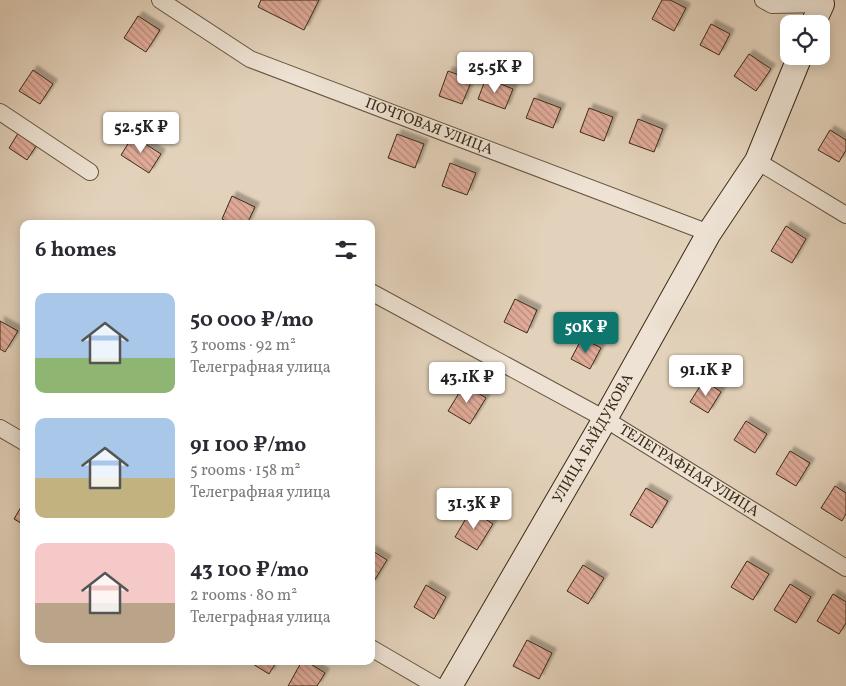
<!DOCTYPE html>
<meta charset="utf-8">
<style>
:root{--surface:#fff;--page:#f2f2f3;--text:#2b2b33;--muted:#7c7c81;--accent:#0f766e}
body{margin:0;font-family:Vollkorn,serif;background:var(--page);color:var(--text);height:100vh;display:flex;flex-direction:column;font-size:19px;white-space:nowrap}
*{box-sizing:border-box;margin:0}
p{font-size:16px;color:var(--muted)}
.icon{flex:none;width:28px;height:28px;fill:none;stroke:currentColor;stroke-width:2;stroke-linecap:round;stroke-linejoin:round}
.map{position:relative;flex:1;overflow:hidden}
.side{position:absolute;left:20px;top:220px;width:355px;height:445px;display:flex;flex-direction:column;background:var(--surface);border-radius:10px;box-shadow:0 2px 12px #0003}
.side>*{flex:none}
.controls{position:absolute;left:780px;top:15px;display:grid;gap:10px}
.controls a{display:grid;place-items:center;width:50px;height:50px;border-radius:10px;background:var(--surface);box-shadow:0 2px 12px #0003;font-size:25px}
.price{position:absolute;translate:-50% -42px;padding:0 11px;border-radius:5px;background:#fff;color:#222;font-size:16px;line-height:32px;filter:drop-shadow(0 1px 2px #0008)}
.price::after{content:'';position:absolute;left:50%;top:30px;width:15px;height:11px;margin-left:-8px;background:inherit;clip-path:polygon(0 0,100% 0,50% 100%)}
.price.on{background:var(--accent);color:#fff}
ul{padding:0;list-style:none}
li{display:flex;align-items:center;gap:15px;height:125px;padding:0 15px}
li span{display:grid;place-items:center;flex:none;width:140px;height:100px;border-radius:10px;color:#555}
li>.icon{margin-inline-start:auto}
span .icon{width:60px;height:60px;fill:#fffc;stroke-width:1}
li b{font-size:21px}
h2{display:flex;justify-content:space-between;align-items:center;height:60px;padding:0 15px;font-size:21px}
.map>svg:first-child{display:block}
</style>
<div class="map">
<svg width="846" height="686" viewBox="0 0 846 686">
<defs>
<pattern id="building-back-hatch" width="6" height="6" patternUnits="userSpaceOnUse" patternTransform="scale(1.25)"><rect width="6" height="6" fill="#e0ab99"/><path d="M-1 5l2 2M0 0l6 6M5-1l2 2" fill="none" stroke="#b78b7c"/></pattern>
<filter id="shadow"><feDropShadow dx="4.5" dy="-4.5" stdDeviation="1" flood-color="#0004"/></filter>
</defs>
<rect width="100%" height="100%" fill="#e3d2bb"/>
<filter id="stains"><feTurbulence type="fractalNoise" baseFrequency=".004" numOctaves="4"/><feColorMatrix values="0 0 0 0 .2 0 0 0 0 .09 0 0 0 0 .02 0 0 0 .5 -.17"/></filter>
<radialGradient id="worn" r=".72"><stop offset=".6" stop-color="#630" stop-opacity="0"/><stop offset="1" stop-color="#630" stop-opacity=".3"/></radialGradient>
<!-- building -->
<g fill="url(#building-back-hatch)" stroke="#3b2a15" filter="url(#shadow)">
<polygon points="261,0 319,0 304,30 258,7"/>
<polygon points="662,0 670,0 686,8 674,31 652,19"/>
<polygon points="138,16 160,30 146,52 124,38"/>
<polygon points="711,24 730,34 719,55 700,45"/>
<polygon points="749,54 771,69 756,91 734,76"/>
<polygon points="33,70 53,84 40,104 19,91"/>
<polygon points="448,71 472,80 462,104 439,96"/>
<polygon points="486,78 513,89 505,109 478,99"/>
<polygon points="534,98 561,108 553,128 526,118"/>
<polygon points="589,108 613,117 604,141 580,132"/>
<polygon points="638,119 663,129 654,152 629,143"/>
<polygon points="22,127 40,140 27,160 9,148"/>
<polygon points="830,130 846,140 846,150 839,162 818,150"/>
<polygon points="397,134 424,144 415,168 388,158"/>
<polygon points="133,136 161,154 149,173 121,155"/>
<polygon points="450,163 476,173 467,195 442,186"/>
<polygon points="232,196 255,207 247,224 233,224 222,219"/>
<polygon points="786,226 806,239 792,263 771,251"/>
<polygon points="515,299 537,310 527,333 504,322"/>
<polygon points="0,321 18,331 5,352 0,349"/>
<polygon points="582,338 601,348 590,369 571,359"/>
<polygon points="704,380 721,392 708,413 690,402"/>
<polygon points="464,385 486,398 470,424 448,411"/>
<polygon points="746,421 767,434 755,453 734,440"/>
<polygon points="790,451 810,463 796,486 776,474"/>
<polygon points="835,486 846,493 846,514 842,521 821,508"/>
<polygon points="646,488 668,501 652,528 630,515"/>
<polygon points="24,502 24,525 14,519"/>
<polygon points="471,510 493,524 477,550 455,537"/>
<polygon points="371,550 387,560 371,586"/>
<polygon points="747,561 769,574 753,600 731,587"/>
<polygon points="583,565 604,578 588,604 567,591"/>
<polygon points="790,584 811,597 796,623 774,610"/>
<polygon points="426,585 446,597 434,619 414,607"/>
<polygon points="833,594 846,602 846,623 839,634 817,621"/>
<polygon points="527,640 552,653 539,679 513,666"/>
<polygon points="248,661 277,661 269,674"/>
<polygon points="302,661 306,661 325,673 317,686 288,686"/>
</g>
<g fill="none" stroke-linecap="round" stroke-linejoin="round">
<!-- street casing -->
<g stroke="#65543e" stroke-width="18">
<g id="street">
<path id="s1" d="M160,0l90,59 459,174"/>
<polyline points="763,0 772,5 822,4 825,0"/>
<polyline points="0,112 90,172"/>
<polyline points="757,161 846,215"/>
<path id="s2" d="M371,292l234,127 241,149"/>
<polyline points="0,428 24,442"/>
<polyline points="371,648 436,686"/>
</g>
</g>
<!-- secondary casing -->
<g stroke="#3b2a15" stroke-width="26">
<g id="secondary">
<polyline points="813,24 822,4"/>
<path id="s3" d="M450,686l155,-267 104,-186 48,-72 43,-105"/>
</g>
</g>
<!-- street -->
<use href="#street" stroke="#ede2d3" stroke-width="16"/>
<!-- secondary -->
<use href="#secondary" stroke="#ede2d3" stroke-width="24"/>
</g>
<g text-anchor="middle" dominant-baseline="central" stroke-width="5" stroke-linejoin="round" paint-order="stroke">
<!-- street labels -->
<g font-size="15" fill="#3b2a15" stroke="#ede2d3">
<text stroke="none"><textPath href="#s1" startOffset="299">ПОЧТОВАЯ УЛИЦА</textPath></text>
<text stroke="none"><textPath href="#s3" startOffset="286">УЛИЦА БАЙДУКОВА</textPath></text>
<text stroke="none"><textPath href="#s2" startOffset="365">ТЕЛЕГРАФНАЯ УЛИЦА</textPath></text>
</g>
</g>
<rect width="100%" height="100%" filter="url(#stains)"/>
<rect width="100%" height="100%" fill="url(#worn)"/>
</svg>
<div class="controls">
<a><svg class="icon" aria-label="locate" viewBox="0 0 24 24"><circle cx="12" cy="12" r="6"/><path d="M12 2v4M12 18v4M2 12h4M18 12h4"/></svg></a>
</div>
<b class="price" style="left:495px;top:94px">25.5K ₽</b>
<b class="price" style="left:141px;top:154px">52.5K ₽</b>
<b class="price on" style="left:586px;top:354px">50K ₽</b>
<b class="price" style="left:706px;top:397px">91.1K ₽</b>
<b class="price" style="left:467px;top:404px">43.1K ₽</b>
<b class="price" style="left:474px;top:530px">31.3K ₽</b>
<section class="side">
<h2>6 homes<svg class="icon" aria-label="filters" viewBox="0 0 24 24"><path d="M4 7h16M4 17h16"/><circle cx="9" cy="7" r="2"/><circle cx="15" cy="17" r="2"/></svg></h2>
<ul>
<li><span style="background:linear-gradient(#a9c7e8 65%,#8fb573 0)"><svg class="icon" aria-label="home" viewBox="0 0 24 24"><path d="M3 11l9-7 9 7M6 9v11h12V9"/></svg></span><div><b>50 000 ₽/mo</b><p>3 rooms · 92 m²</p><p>Телеграфная улица</p></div></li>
<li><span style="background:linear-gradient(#a9c7e8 60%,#c2b280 0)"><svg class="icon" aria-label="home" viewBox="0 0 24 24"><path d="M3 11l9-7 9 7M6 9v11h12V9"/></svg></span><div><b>91 100 ₽/mo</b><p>5 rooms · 158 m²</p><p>Телеграфная улица</p></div></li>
<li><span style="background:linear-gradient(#f6c9c9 60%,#b9a48a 0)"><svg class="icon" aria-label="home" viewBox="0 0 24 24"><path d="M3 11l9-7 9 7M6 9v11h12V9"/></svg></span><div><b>43 100 ₽/mo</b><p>2 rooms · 80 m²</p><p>Телеграфная улица</p></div></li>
</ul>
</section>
</div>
